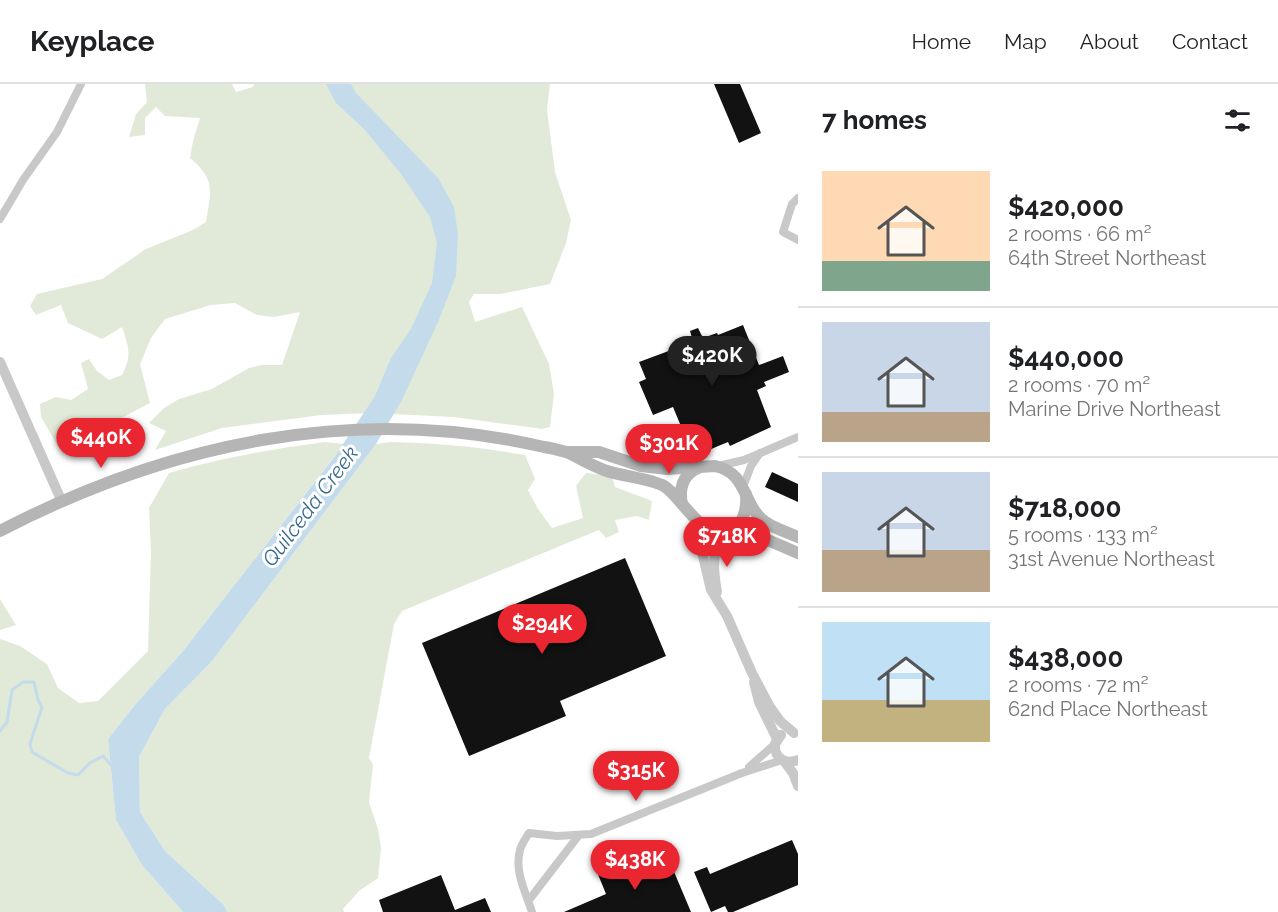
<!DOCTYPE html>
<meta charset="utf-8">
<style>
:root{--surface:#fff;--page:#f6f6f6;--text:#202124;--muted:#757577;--line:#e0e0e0;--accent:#ea2630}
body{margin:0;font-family:Raleway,sans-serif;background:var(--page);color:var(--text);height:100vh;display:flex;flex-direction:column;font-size:22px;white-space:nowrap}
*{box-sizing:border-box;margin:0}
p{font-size:20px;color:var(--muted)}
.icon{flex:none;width:33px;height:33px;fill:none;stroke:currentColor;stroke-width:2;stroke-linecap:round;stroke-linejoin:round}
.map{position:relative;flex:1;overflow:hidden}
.panel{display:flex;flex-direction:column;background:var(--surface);width:480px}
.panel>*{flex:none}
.price{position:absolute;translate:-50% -51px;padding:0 14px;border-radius:21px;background:var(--accent);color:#fff;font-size:20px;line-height:39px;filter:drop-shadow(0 2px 3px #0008)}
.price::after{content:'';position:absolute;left:50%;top:36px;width:18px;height:14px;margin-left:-9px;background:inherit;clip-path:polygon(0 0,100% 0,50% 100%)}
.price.on{background:#222;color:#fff}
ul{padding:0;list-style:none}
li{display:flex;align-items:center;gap:18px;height:150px;padding:0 24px}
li+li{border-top:2px solid var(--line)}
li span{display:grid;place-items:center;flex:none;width:168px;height:120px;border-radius:0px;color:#555}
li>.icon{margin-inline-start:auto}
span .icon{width:72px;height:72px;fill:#fffc;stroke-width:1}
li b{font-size:26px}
h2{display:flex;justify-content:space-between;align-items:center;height:72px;padding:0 24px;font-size:26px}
header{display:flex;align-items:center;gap:36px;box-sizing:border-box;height:84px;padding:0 30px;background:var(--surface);border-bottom:2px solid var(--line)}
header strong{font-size:28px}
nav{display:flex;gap:33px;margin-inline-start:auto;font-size:21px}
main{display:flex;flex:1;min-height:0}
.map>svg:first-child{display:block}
</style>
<header>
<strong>Keyplace</strong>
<nav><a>Home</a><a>Map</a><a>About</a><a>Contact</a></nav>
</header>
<main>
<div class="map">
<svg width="798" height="828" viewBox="0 0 798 828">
<rect width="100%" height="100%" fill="#fff"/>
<!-- green -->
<g fill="#e1ead8">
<path d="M146,0h86l4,8 17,-5 1,-3h296l-3,26 8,62 16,48 -5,23 -16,41 -50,10h-26l-5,8 6,20 47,-15 27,57 5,30 -4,33 -8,2 -88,-12 -83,-4 -49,2 -100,13 -67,22 11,-19 -17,-8 15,-15 15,-9 33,-10 37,-21 12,-3h21l18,-53 -26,5 -17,-2 -22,-12 -24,2 -46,14 -14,19 -11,26 10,39 -69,36 -23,7 -17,-29 -1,-13 16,-7 15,3 17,-11 -7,-26 8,-4 8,12 12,9 13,-5c10,-20 7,-27 0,-48l-20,12 -34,-16 -7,-18 -25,10 -6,-9 7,-12 65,-15 44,-30 47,-19 13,-8c5,-31 10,-42 -16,-64l3,-17 7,-23 -35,-2 -9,-9 -11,11v17l-16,2 7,-23 11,-12 -2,-17z"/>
<path d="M325,358l19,2 -161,207 -49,55 -26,33 8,81 26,45 41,47h-183v-273l20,7 27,18 11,24 21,15 19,-2 50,-50 3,-99 -2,-44 20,-35c51,-15 103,-24 156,-31z"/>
<path d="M390,358c46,1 90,5 135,13l10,24 -7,11 10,19 14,19 31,-10 -7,-32 10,-13 26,3 3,11 37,14 -3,19 -12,-4 -22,4 4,12 -13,6 -7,-8 -197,81 -8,13 -25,134 4,7 -4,37 9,27 3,19 -3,30 -19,13 -16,18 1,3h-117l-3,-7 -59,-54 -25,-39 -1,-55 26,-48 47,-48 164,-217z"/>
<polygon points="0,515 16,541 0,546"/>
</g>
<!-- water -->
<polygon fill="#c3dbeb" points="326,0 351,0 356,9 438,94 454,123 458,150 456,192 438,238 402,316 376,360 212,577 165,625 139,673 140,728 165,767 224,821 227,828 183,828 142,781 116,736 108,655 134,622 183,567 335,372 375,312 391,274 411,245 432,199 437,159 430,133 401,90 364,45 336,19"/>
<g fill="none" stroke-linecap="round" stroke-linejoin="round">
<!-- stream -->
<polyline stroke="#c3dbeb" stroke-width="3" points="0,647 7,638 12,606 23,598 34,598 38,616 42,623 30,660 32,668 68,689 78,691 90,679 103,672 111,681"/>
</g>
<!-- building -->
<g fill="#121212">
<polygon points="714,0 740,0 761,49 739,59"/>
<polygon points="743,241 759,281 783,272 789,288 764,298 766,302 757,306 771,343 730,362 728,358 704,368 701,360 690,364 673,323 653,331 639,298 646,295 639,278 674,265 673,262 692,254 690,247 698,244 703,254 717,249 718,251"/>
<polygon points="772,388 798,400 798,418 765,403"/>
<polygon points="625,474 666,572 560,617 566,632 469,672 422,559"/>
<polygon points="792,756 798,770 798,801 733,828 728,828 725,822 711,828 694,788 707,783 710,790"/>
<polygon points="620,767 633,799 672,783 691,828 564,828 606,810 593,778"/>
<polygon points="441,791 455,826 485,814 491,828 383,828 379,816"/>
</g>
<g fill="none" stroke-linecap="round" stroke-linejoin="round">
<!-- minor -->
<g stroke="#c8c8c8" stroke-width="8">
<polyline points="798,114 792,120 783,148 798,156"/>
<polyline points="0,135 23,96 57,48 81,0"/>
<polyline points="718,382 744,376 798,353"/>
<polyline points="743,403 751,382 760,369"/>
<polyline points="749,683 775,660"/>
<polyline points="529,816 579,751"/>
<path d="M532,828c-6,-19 -18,-41 -12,-62 1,-5 6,-12 9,-17l28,3 34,-2 151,-61 40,-13"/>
</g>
<!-- tertiary -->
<g stroke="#c8c8c8" stroke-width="10">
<polyline points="0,278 62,418"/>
<polyline points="694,434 711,506 727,532 752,589 770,623 780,637 794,649"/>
<path d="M717,508c-4,-23 -6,-41 8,-61"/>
<polyline points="754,598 759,618 777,655"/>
<path d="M781,651l-6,9c-1,14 10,21 23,16"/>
<polyline points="784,677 793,689 798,702"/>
</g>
<!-- secondary -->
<g stroke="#b5b5b5" stroke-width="12">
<path d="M567,368h32l42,14 26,3 48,-3c33,7 27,38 49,55 9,7 23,11 34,16"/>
<path d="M682,420c-3,-15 0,-29 16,-36"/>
<polyline points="730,446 756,451 798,469"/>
<path d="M0,447c169,-88 356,-128 544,-84 7,1 15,3 22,5 14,6 26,14 41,19 15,5 45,8 57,15 19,11 41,63 71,41 10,-6 12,-22 11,-33"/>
</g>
</g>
<g text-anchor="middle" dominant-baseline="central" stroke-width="6" stroke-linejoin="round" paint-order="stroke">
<!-- water labels -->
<g font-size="21" font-style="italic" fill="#386b8f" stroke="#fff">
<text transform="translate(310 422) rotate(-53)">Quilceda Creek</text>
</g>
</g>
</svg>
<b class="price on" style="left:712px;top:303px">$420K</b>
<b class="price" style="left:101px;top:385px">$440K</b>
<b class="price" style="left:669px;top:391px">$301K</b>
<b class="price" style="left:727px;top:484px">$718K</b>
<b class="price" style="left:542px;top:571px">$294K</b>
<b class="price" style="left:636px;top:718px">$315K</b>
<b class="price" style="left:635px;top:807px">$438K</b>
</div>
<section class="panel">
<h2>7 homes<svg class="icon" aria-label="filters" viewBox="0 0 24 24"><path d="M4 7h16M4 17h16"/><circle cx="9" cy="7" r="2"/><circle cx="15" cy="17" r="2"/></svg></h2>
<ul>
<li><span style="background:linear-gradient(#ffd9b3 75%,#7fa58c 0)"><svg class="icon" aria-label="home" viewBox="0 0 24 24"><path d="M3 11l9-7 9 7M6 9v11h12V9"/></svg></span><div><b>$420,000</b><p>2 rooms · 66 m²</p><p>64th Street Northeast</p></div></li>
<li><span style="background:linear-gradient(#c9d6e8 75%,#b9a48a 0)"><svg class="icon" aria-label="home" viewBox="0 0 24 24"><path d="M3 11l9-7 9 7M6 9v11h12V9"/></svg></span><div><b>$440,000</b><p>2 rooms · 70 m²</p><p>Marine Drive Northeast</p></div></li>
<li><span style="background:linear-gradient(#c9d6e8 65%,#b9a48a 0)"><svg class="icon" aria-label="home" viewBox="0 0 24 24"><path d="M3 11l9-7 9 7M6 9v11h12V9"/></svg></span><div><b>$718,000</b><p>5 rooms · 133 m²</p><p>31st Avenue Northeast</p></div></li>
<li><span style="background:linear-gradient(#bfe0f5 65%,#c2b280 0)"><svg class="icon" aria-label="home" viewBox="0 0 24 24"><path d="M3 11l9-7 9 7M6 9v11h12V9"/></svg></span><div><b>$438,000</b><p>2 rooms · 72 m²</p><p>62nd Place Northeast</p></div></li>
</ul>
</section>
</main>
